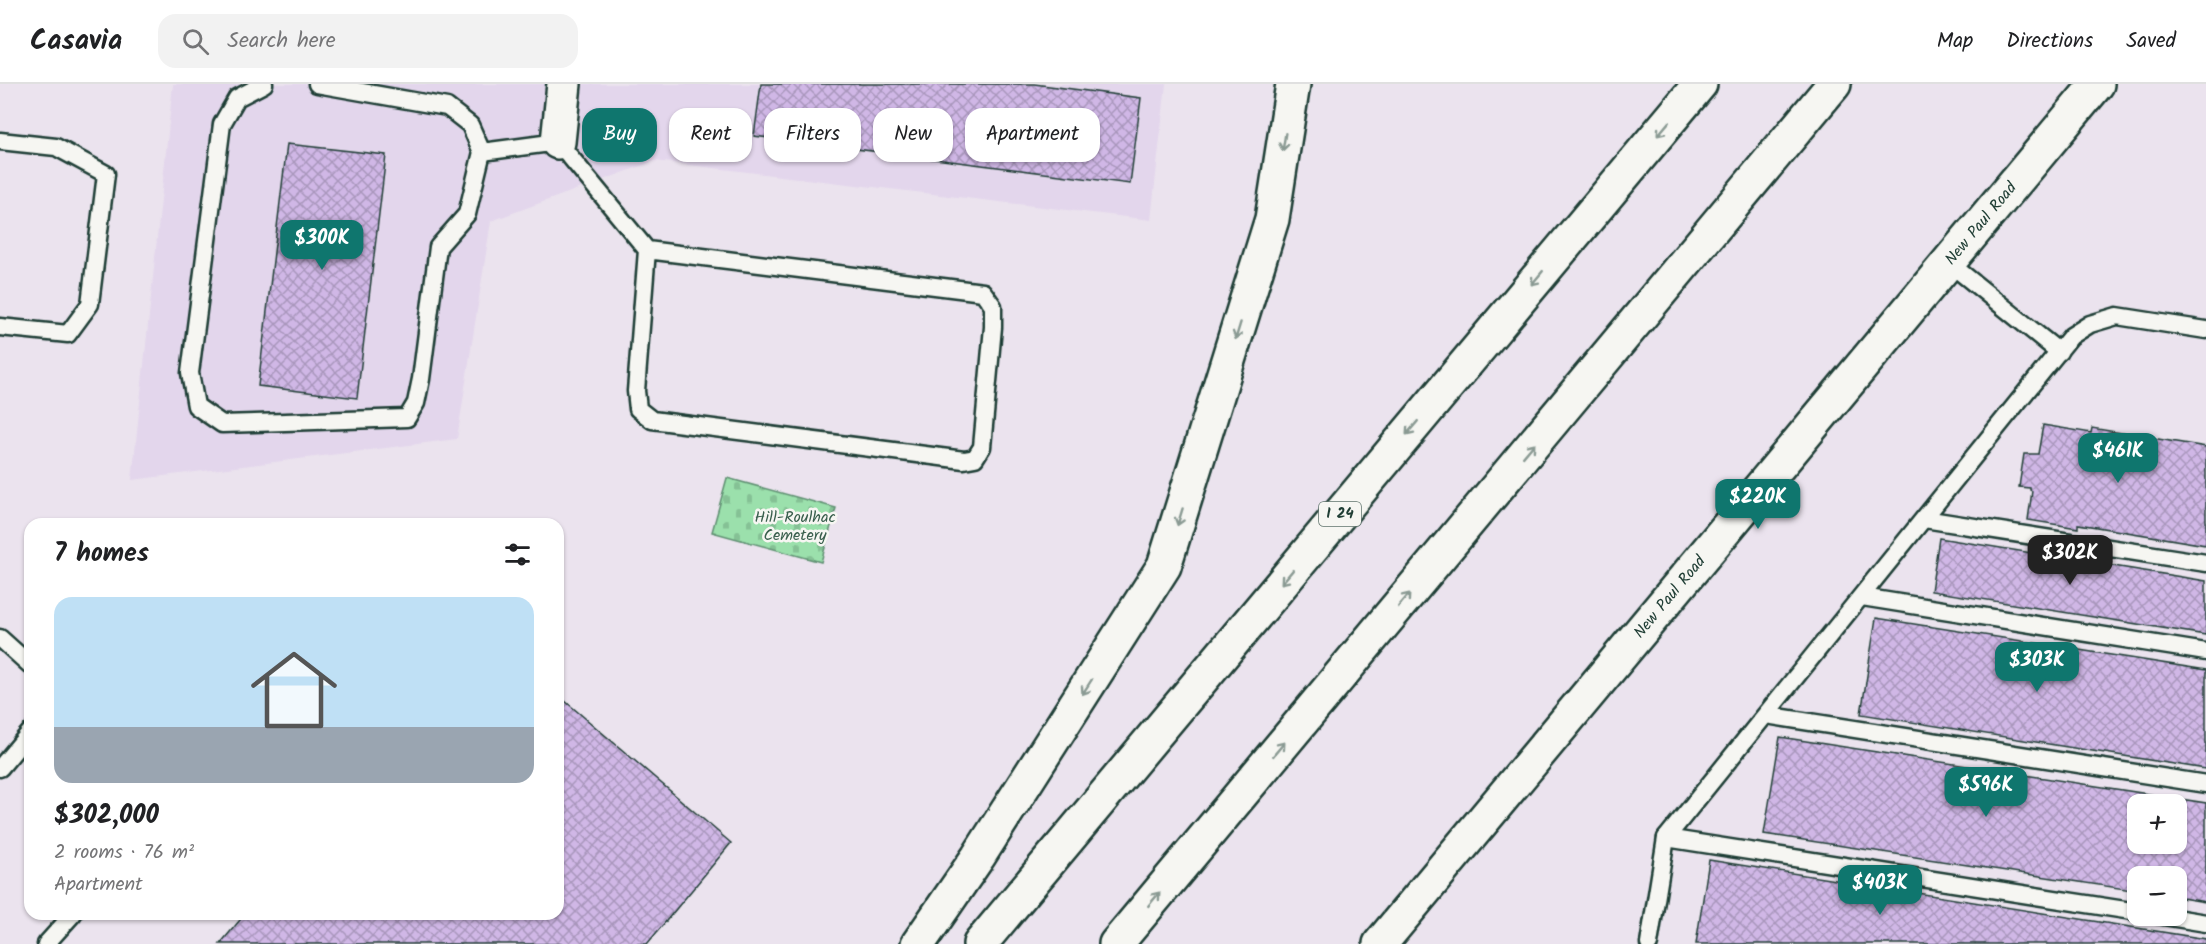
<!DOCTYPE html>
<meta charset="utf-8">
<style>
:root{--surface:#fff;--page:#f2f2f2;--text:#202124;--muted:#757577;--line:#e0e0e0;--accent:#0f766e}
body{margin:0;font-family:Kalam,sans-serif;background:var(--page);color:var(--text);height:100vh;display:flex;flex-direction:column;font-size:22px;white-space:nowrap}
*{box-sizing:border-box;margin:0}
p{font-size:20px;color:var(--muted)}
.icon{flex:none;width:33px;height:33px;fill:none;stroke:currentColor;stroke-width:2;stroke-linecap:round;stroke-linejoin:round}
.map{position:relative;flex:1;overflow:hidden}
.side{position:absolute;left:24px;top:434px;width:540px;height:402px;display:flex;flex-direction:column;background:var(--surface);border-radius:18px;box-shadow:0 2px 4px #0004}
.side>*{flex:none}
.hud{position:absolute;left:582px;top:24px;width:570px;height:54px;display:flex;gap:12px}
.buttons{position:absolute;left:2127px;top:710px;display:grid;gap:12px}
.buttons a{display:grid;place-items:center;width:60px;height:60px;border-radius:12px;background:var(--surface);box-shadow:0 2px 4px #0004;font-size:30px}
.price{position:absolute;translate:-50% -51px;padding:0 14px;border-radius:12px;background:var(--accent);color:#fff;font-size:20px;line-height:39px;filter:drop-shadow(0 2px 3px #0008)}
.price::after{content:'';position:absolute;left:50%;top:36px;width:18px;height:14px;margin-left:-9px;background:inherit;clip-path:polygon(0 0,100% 0,50% 100%)}
.price.selected{background:#222;color:#fff}
ul{padding:0;list-style:none}
li{display:grid;align-content:center;gap:12px;height:318px;padding:0 30px}
li+li{border-top:2px solid var(--line)}
li span{display:grid;place-items:center;height:186px;border-radius:18px;color:#555}
li>.icon{margin-inline-start:auto}
span .icon{width:108px;height:108px;fill:#fffc;stroke-width:1}
li b{font-size:26px}
h2{display:flex;justify-content:space-between;align-items:center;height:72px;padding:0 30px;font-size:26px}
.tag{padding:0 21px;border-radius:18px;background:var(--surface);box-shadow:0 2px 4px #0004;font-size:21px;line-height:54px}
.tag.selected{background:var(--accent);color:#fff}
header{display:flex;align-items:center;gap:36px;box-sizing:border-box;height:84px;padding:0 30px;background:var(--surface);border-bottom:2px solid var(--line)}
header strong{font-size:28px}
nav{display:flex;gap:33px;margin-inline-start:auto;font-size:21px}
.search{width:420px;height:54px;background:var(--page);display:flex;align-items:center;gap:15px;box-sizing:border-box;padding:0 21px;border-radius:18px;color:var(--muted);font-size:22px}
.map>svg:first-child{display:block}
</style>
<header>
<strong>Casavia</strong>
<div class="search"><svg class="icon" aria-label="search" viewBox="0 0 24 24"><circle cx="10" cy="10" r="6"/><path d="M15 15l6 6"/></svg>Search here</div>
<nav><a>Map</a><a>Directions</a><a>Saved</a></nav>
</header>
<div class="map">
<svg width="2206" height="860" viewBox="0 0 2206 860">
<defs>
<pattern id="cemetery-stones" width="16" height="16" patternUnits="userSpaceOnUse" patternTransform="scale(1.5)"><rect width="16" height="16" fill="#9be0ac"/><path d="M2 7V4a2 2 0 0 1 4 0v3zM10 15v-3a2 2 0 0 1 4 0v3z" fill="#85c195"/></pattern>
<pattern id="building-cross-hatch" width="8" height="8" patternUnits="userSpaceOnUse" patternTransform="scale(1.5)"><rect width="8" height="8" fill="#d0b7e6"/><path d="M0 0l8 8M0 8l8-8" fill="none" stroke="#a896bb"/></pattern>
</defs>
<rect width="100%" height="100%" fill="#ebe3ee"/>
<filter id="ink" filterUnits="userSpaceOnUse"><feTurbulence type="fractalNoise" baseFrequency=".0167" numOctaves="2"/><feDisplacementMap in="SourceGraphic" scale="12" xChannelSelector="R" yChannelSelector="G"/><feConvolveMatrix kernelMatrix="1 2 1 2 8 2 1 2 1" color-interpolation-filters="sRGB"/></filter>
<g filter="url(#ink)">
<!-- built -->
<polygon fill="#e3d6ec" points="173,0 1166,0 1151,136 655,77 491,137 457,355 132,396"/>
<!-- cemetery -->
<polygon fill="url(#cemetery-stones)" stroke="#5d8e70" stroke-width="1.5" points="727,394 836,424 821,478 712,448"/>
<!-- building -->
<g fill="url(#building-cross-hatch)" stroke="#1f3d34" stroke-width="1.5" fill-rule="evenodd">
<polygon points="761,0 1034,0 1141,14 1130,100 754,52"/>
<polygon points="287,60 386,71 357,314 258,302"/>
<polygon points="2043,341 2091,349 2092,344 2206,363 2206,461 2078,440 2078,444 2028,436 2032,407 2030,406 2030,404 2019,403 2024,370 2038,370"/>
<polygon points="1939,454 2206,497 2206,551 1931,507"/>
<polygon points="1876,534 2206,586 2206,685 1861,630"/>
<polygon points="558,611 731,759 647,860 220,860 245,830 558,830"/>
<path d="M1780,653l426,66v99l-30,-5v-21h-38v15l-374,-57zM2138,720h38v39h-38z"/>
<polygon points="1709,776 2206,855 2206,860 1696,860"/>
</g>
<g fill="none" stroke-linecap="round" stroke-linejoin="round">
<!-- lane casing -->
<g stroke="#1f3d34" stroke-width="21">
<g id="lane">
<polyline points="264,0 237,14 222,40 190,289 196,322 222,340 407,334 416,319 421,295 438,163 467,130 482,68 470,41 447,23 317,0"/>
<polyline points="0,57 56,63 106,90 90,220 68,250 0,243"/>
<polyline points="482,68 558,58 647,166 983,208 993,222 993,243 982,363 975,374 964,376 652,336 638,325 636,307 647,166"/>
<polyline points="1948,178 2059,268"/>
<polyline points="1924,435 2206,479"/>
<polyline points="1862,513 2206,568"/>
<polyline points="0,554 30,581"/>
<polyline points="1766,631 2206,700"/>
<polyline points="0,684 30,648"/>
<polyline points="1666,754 2138,828"/>
<polyline points="2157,831 2206,839"/>
<polyline points="46,860 73,830"/>
<polyline points="1649,860 1666,754 2071,252 2090,240 2117,232 2206,246"/>
</g>
</g>
<!-- street casing -->
<g stroke="#1f3d34" stroke-width="38">
<g id="street">
<polyline points="558,58 564,0"/>
<path id="s1" d="M1380,860l717,-860"/>
</g>
</g>
<!-- highway casing -->
<g stroke="#1f3d34" stroke-width="38">
<g id="highway">
<polyline points="918,860 978,773 1164,482 1272,135 1293,0"/>
<polyline points="980,860 1700,0"/>
<polyline points="1116,860 1834,0"/>
</g>
</g>
<!-- lane -->
<use href="#lane" stroke="#f6f6f2" stroke-width="16"/>
<!-- street -->
<use href="#street" stroke="#f6f6f2" stroke-width="33"/>
<!-- highway -->
<use href="#highway" stroke="#f6f6f2" stroke-width="33"/>
</g>
<!-- one-way arrows -->
<defs><path id="oneway-shaft" d="M-6 0H5M1.5-3L5.5 0L1.5 3" fill="none" stroke-width="1.6" stroke-linecap="round" stroke-linejoin="round" transform="scale(1.5)"/></defs>
<g stroke="#8a9a93">
<use href="#oneway-shaft" transform="translate(1663 45) rotate(130)"/>
<use href="#oneway-shaft" transform="translate(1284 58) rotate(99)"/>
<use href="#oneway-shaft" transform="translate(1537 194) rotate(130)"/>
<use href="#oneway-shaft" transform="translate(1238 247) rotate(107)"/>
<use href="#oneway-shaft" transform="translate(1412 344) rotate(130)"/>
<use href="#oneway-shaft" transform="translate(1529 366) rotate(-50)"/>
<use href="#oneway-shaft" transform="translate(1180 433) rotate(107)"/>
<use href="#oneway-shaft" transform="translate(1287 493) rotate(130)"/>
<use href="#oneway-shaft" transform="translate(1404 516) rotate(-50)"/>
<use href="#oneway-shaft" transform="translate(1087 603) rotate(123)"/>
<use href="#oneway-shaft" transform="translate(1279 665) rotate(-50)"/>
<use href="#oneway-shaft" transform="translate(1154 815) rotate(-50)"/>
</g>
</g>
<g text-anchor="middle" dominant-baseline="central" stroke-width="5" stroke-linejoin="round" paint-order="stroke">
<!-- shield labels -->
<rect fill="#f6f6f2" stroke="#60746d" stroke-width="1.5" x="1319" y="418" width="42" height="24" rx="4.5"/>
<g font-size="15" font-weight="bold" fill="#1f3d34">
<text x="1340" y="430">I 24</text>
</g>
<!-- street labels -->
<g font-size="16" fill="#1f3d34" stroke="#f6f6f2">
<text stroke="none"><textPath href="#s1" startOffset="938">New Paul Road</textPath></text>
<text stroke="none"><textPath href="#s1" startOffset="452">New Paul Road</textPath></text>
</g>
<!-- park labels -->
<g font-size="16" fill="#385e4c" stroke="#f6f6f2">
<text x="795" y="433">Hill-Roulhac<tspan x="795" dy="18">Cemetery</tspan></text>
</g>
</g>
</svg>
<div class="buttons">
<a>+</a>
<a>−</a>
</div>
<b class="price" style="left:322px;top:187px">$300K</b>
<b class="price" style="left:2118px;top:400px">$461K</b>
<b class="price" style="left:1758px;top:446px">$220K</b>
<b class="price selected" style="left:2070px;top:502px">$302K</b>
<b class="price" style="left:2037px;top:609px">$303K</b>
<b class="price" style="left:1986px;top:734px">$596K</b>
<b class="price" style="left:1880px;top:832px">$403K</b>
<div class="hud">
<a class="tag selected">Buy</a>
<a class="tag">Rent</a>
<a class="tag">Filters</a>
<a class="tag">New</a>
<a class="tag">Apartment</a>
</div>
<section class="side">
<h2>7 homes<svg class="icon" aria-label="filters" viewBox="0 0 24 24"><path d="M4 7h16M4 17h16"/><circle cx="9" cy="7" r="2"/><circle cx="15" cy="17" r="2"/></svg></h2>
<ul>
<li><span style="background:linear-gradient(#bfe0f5 70%,#9aa5b1 0)"><svg class="icon" aria-label="home" viewBox="0 0 24 24"><path d="M3 11l9-7 9 7M6 9v11h12V9"/></svg></span><div><b>$302,000</b><p>2 rooms · 76 m²</p><p>Apartment</p></div></li>
</ul>
</section>
</div>
